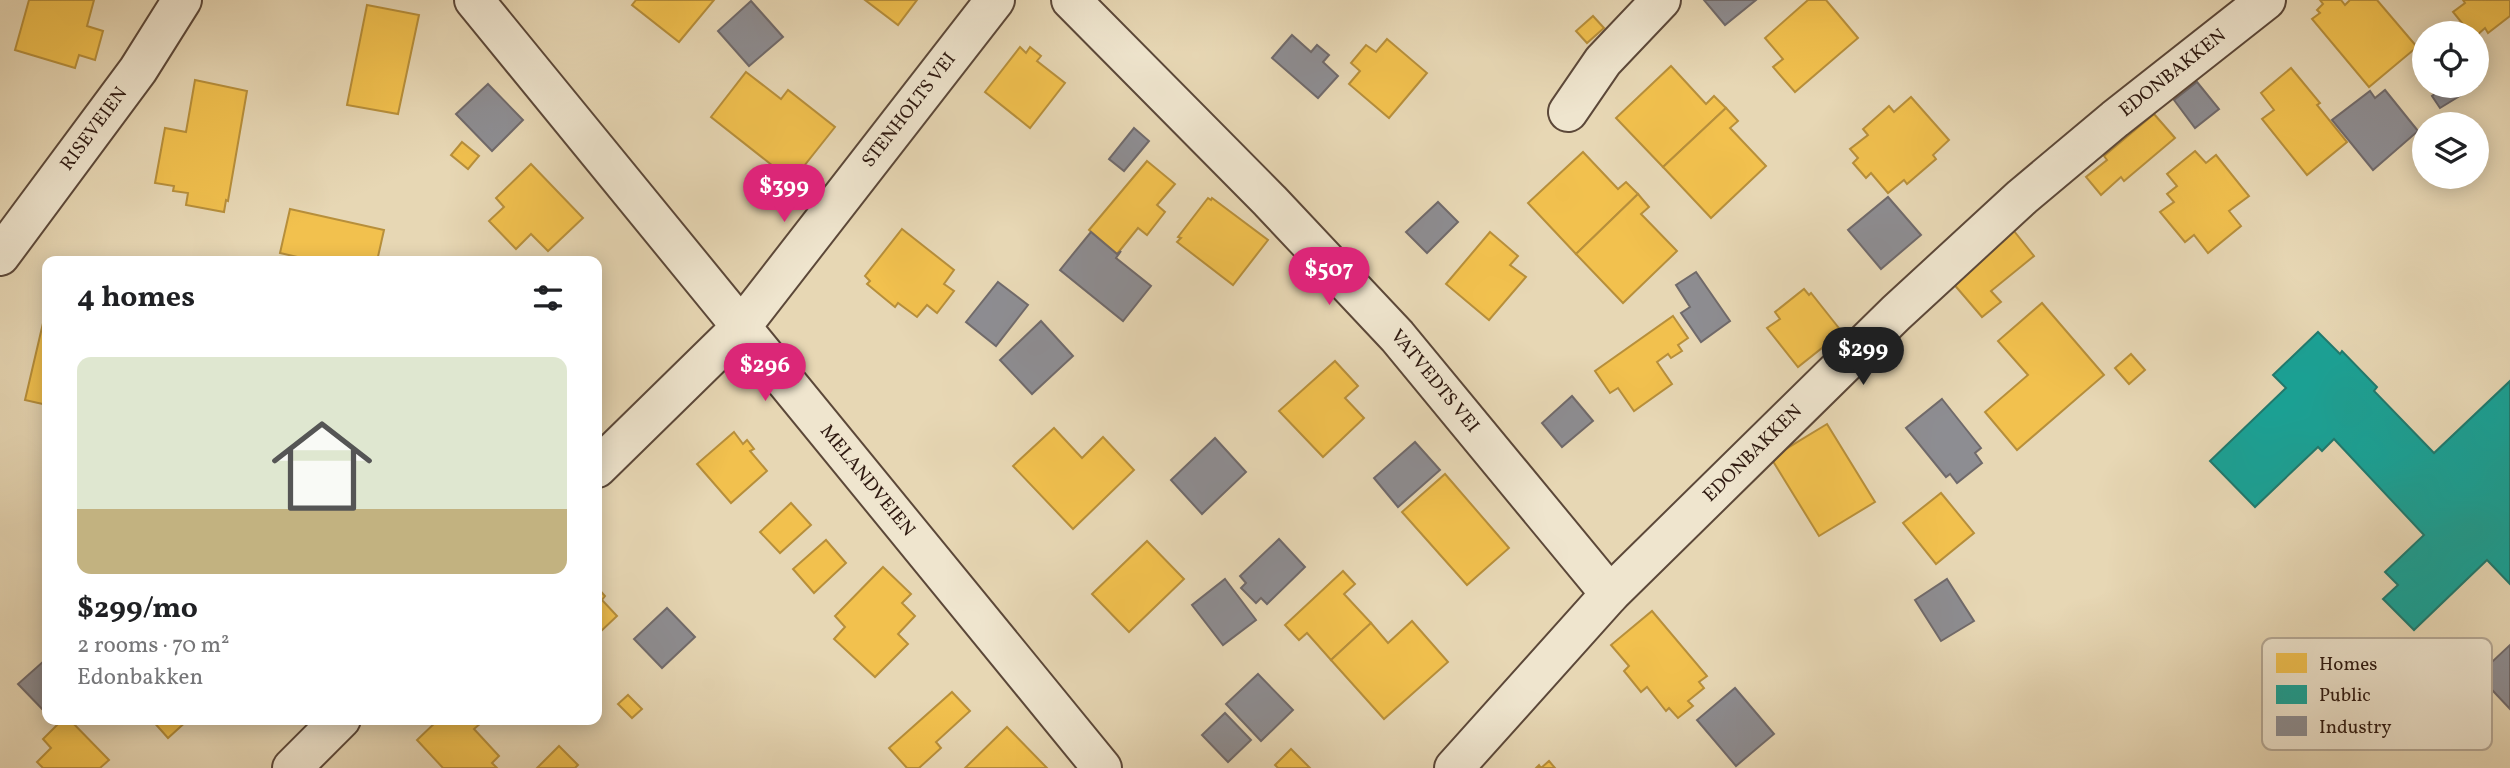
<!DOCTYPE html>
<meta charset="utf-8">
<style>
:root{--surface:#fff;--page:#f6f6f6;--text:#202124;--muted:#757577;--line:#e0e0e0;--accent:#db2777}
body{margin:0;font-family:Vollkorn,serif;background:var(--page);color:var(--text);height:100vh;display:flex;flex-direction:column;font-size:26px;white-space:nowrap}
*{box-sizing:border-box;margin:0}
p{font-size:23px;color:var(--muted)}
.icon{flex:none;width:38px;height:38px;fill:none;stroke:currentColor;stroke-width:2;stroke-linecap:round;stroke-linejoin:round}
.map{position:relative;flex:1;overflow:hidden}
.drawer{position:absolute;left:42px;top:256px;width:560px;height:469px;display:flex;flex-direction:column;background:var(--surface);border-radius:14px;box-shadow:0 4px 18px #0003}
.drawer>*{flex:none}
.fabs{position:absolute;left:2412px;top:21px;display:grid;gap:14px}
.fabs a{display:grid;place-items:center;width:77px;height:77px;border-radius:50%;background:var(--surface);box-shadow:0 4px 18px #0003;font-size:35px}
.price{position:absolute;translate:-50% -60px;padding:0 16px;border-radius:24px;background:var(--accent);color:#fff;font-size:23px;line-height:46px;filter:drop-shadow(0 2px 4px #0008)}
.price::after{content:'';position:absolute;left:50%;top:42px;width:21px;height:16px;margin-left:-10px;background:inherit;clip-path:polygon(0 0,100% 0,50% 100%)}
.price.current{background:#222;color:#fff}
ul{padding:0;list-style:none}
li{display:grid;align-content:center;gap:14px;height:371px;padding:0 35px}
li+li{border-top:2px solid var(--line)}
li span{display:grid;place-items:center;height:217px;border-radius:14px;color:#555}
li>.icon{margin-inline-start:auto}
span .icon{width:126px;height:126px;fill:#fffc;stroke-width:1}
li b{font-size:30px}
h2{display:flex;justify-content:space-between;align-items:center;height:84px;padding:0 35px;font-size:30px}
.map>svg:first-child{display:block}
</style>
<div class="map">
<svg width="2510" height="768" viewBox="0 0 2510 768">
<rect width="100%" height="100%" fill="#e7d7b4"/>
<filter id="stains"><feTurbulence type="fractalNoise" baseFrequency=".00286" numOctaves="4"/><feColorMatrix values="0 0 0 0 .2 0 0 0 0 .09 0 0 0 0 .02 0 0 0 .5 -.17"/></filter>
<radialGradient id="worn" r=".72"><stop offset=".6" stop-color="#630" stop-opacity="0"/><stop offset="1" stop-color="#630" stop-opacity=".3"/></radialGradient>
<!-- homes -->
<g fill="#f2c14e" stroke="#b78f3b" stroke-width="2">
<polygon points="29,0 94,0 87,26 103,31 95,60 79,55 75,68 15,50"/>
<polygon points="636,0 714,0 679,42 632,5"/>
<polygon points="865,0 917,0 898,25"/>
<polygon points="1808,0 1826,0 1858,38 1795,92 1773,67 1783,59 1765,38"/>
<polygon points="2320,0 2341,0 2345,5 2350,0 2377,0 2417,47 2369,87 2312,19 2320,13 2317,10 2323,4"/>
<polygon points="2463,0 2510,0 2510,16 2488,33 2485,28 2476,36 2476,33 2470,33 2453,12 2465,3"/>
<polygon points="367,5 419,15 398,114 347,105"/>
<polygon points="1593,16 1604,28 1587,43 1576,31"/>
<polygon points="1387,39 1427,73 1389,118 1349,84 1360,71 1351,63 1366,45 1376,52"/>
<polygon points="1020,47 1026,53 1030,47 1041,56 1037,61 1065,83 1030,128 985,92"/>
<polygon points="1671,66 1706,104 1714,96 1726,108 1663,167 1616,118"/>
<polygon points="2291,68 2320,103 2317,105 2347,142 2307,175 2262,119 2274,110 2261,93"/>
<polygon points="746,72 781,99 788,90 835,127 792,181 711,117"/>
<polygon points="195,80 247,91 228,201 226,200 224,212 186,205 188,193 173,191 174,186 155,183 165,128 186,132"/>
<polygon points="1911,97 1949,140 1933,155 1936,159 1907,184 1904,180 1888,193 1871,173 1866,178 1853,163 1858,158 1850,149 1868,135 1863,129 1889,106 1894,112"/>
<polygon points="1726,108 1738,121 1730,128 1766,166 1711,218 1663,167"/>
<polygon points="2154,114 2175,138 2124,181 2121,177 2101,195 2086,177 2107,160 2104,156"/>
<polygon points="462,142 479,156 468,169 451,155"/>
<polygon points="2195,151 2206,163 2216,155 2249,196 2229,211 2241,226 2208,253 2194,235 2185,242 2160,212 2174,202 2167,194 2177,186 2167,174"/>
<polygon points="1583,152 1618,189 1626,182 1638,194 1576,254 1528,203"/>
<polygon points="1147,161 1175,184 1157,205 1165,212 1147,235 1138,228 1117,254 1089,230"/>
<polygon points="531,164 583,218 548,251 531,234 516,249 489,221 504,207 496,198"/>
<polygon points="1638,194 1649,207 1641,214 1677,251 1623,303 1576,254"/>
<polygon points="1208,198 1211,200 1212,198 1268,240 1233,285 1177,242 1181,238 1178,237"/>
<polygon points="290,209 384,230 377,261 315,261 280,253"/>
<polygon points="902,229 954,270 944,284 954,291 937,313 927,305 917,317 898,303 895,307 867,284 870,281 865,276"/>
<polygon points="2014,231 2034,256 1991,291 2001,302 1982,317 1952,282"/>
<polygon points="1490,232 1518,256 1510,265 1526,277 1489,320 1446,284"/>
<polygon points="1804,289 1809,295 1811,293 1842,332 1798,367 1767,328 1780,319 1775,312"/>
<polygon points="2042,303 2104,375 2017,450 1985,412 2028,375 1998,341"/>
<polygon points="47,306 47,405 25,400"/>
<polygon points="1673,316 1688,338 1678,345 1682,351 1671,358 1668,354 1657,362 1672,384 1634,411 1618,388 1610,393 1595,371"/>
<polygon points="2131,354 2145,370 2129,384 2115,368"/>
<polygon points="1335,361 1358,386 1345,398 1364,418 1323,457 1279,411"/>
<polygon points="1827,424 1875,502 1819,536 1771,458"/>
<polygon points="1054,428 1082,458 1103,437 1134,470 1073,529 1013,466"/>
<polygon points="734,432 743,444 747,440 754,449 750,451 767,471 731,503 697,464"/>
<polygon points="1445,474 1509,548 1467,585 1402,512"/>
<polygon points="1941,493 1974,533 1936,564 1903,523"/>
<polygon points="791,503 811,525 780,553 760,532"/>
<polygon points="826,540 846,563 814,593 793,569"/>
<polygon points="1147,541 1184,579 1129,632 1092,594"/>
<polygon points="883,567 911,594 902,603 915,616 898,634 908,644 875,677 834,639 845,627 835,616"/>
<polygon points="1343,571 1355,584 1344,594 1371,623 1331,660 1307,633 1299,640 1285,625"/>
<polygon points="597,587 605,596 602,600 617,616 597,635"/>
<polygon points="1652,611 1707,676 1699,682 1704,688 1688,701 1693,706 1678,718 1669,708 1666,711 1647,687 1641,692 1624,671 1629,666 1611,645"/>
<polygon points="1412,621 1448,662 1384,719 1331,660 1371,623 1388,643"/>
<polygon points="952,692 970,711 936,742 941,748 919,768 907,768 889,748"/>
<polygon points="628,695 642,709 632,718 618,704"/>
<polygon points="63,719 69,719 109,760 100,768 43,768 37,762 51,748 43,739"/>
<polygon points="151,719 189,719 168,738"/>
<polygon points="439,719 480,719 482,722 474,729 499,756 492,763 497,768 443,768 417,740"/>
<polygon points="1007,727 1047,768 965,768"/>
<polygon points="559,746 578,765 575,768 537,768"/>
<polygon points="1291,749 1310,768 1278,768 1275,765"/>
<polygon points="1549,761 1555,768 1536,768 1539,765 1541,768"/>
</g>
<!-- public -->
<polygon fill="#17a398" stroke="#1e7a6f" stroke-width="2" points="2318,332 2340,354 2342,351 2377,387 2374,391 2434,453 2510,381 2510,584 2487,560 2414,630 2383,599 2398,585 2385,572 2424,535 2334,439 2322,451 2318,447 2255,507 2210,461 2286,388 2273,375"/>
<!-- industry -->
<g fill="#8d8d92" stroke="#706a6b" stroke-width="2">
<polygon points="1704,0 1756,0 1725,25"/>
<polygon points="751,1 783,37 749,66 718,31"/>
<polygon points="1292,35 1311,52 1317,45 1329,55 1323,62 1338,76 1318,98 1272,58"/>
<polygon points="2197,82 2219,109 2195,128 2174,100"/>
<polygon points="488,84 523,120 492,151 456,114"/>
<polygon points="2437,86 2476,86 2440,108 2432,96 2440,90"/>
<polygon points="2385,90 2418,131 2373,170 2332,120 2370,91 2375,98"/>
<polygon points="1134,128 1149,141 1124,171 1109,159"/>
<polygon points="1888,197 1921,235 1881,269 1848,230"/>
<polygon points="1438,202 1458,222 1427,253 1406,232"/>
<polygon points="1091,232 1117,254 1121,251 1116,258 1151,286 1123,321 1060,270"/>
<polygon points="1696,272 1730,321 1701,342 1681,313 1690,307 1676,285"/>
<polygon points="998,282 1028,305 996,346 966,322"/>
<polygon points="1041,321 1073,356 1032,394 1000,360"/>
<polygon points="1572,396 1593,421 1562,447 1542,423"/>
<polygon points="1942,399 1981,448 1975,453 1982,463 1957,483 1950,474 1946,477 1906,428"/>
<polygon points="1215,438 1246,472 1202,514 1171,480"/>
<polygon points="1415,442 1440,470 1398,507 1374,478"/>
<polygon points="1279,539 1305,567 1267,604 1261,598 1256,603 1241,588 1246,583 1240,576"/>
<polygon points="1225,579 1256,620 1223,645 1192,605"/>
<polygon points="1947,579 1974,621 1941,641 1915,600"/>
<polygon points="667,608 695,637 662,668 634,639"/>
<polygon points="2510,645 2510,709 2478,675"/>
<polygon points="45,660 47,662 46,713 18,684"/>
<polygon points="1258,674 1293,710 1261,741 1226,704"/>
<polygon points="1735,688 1774,734 1736,766 1697,720"/>
<polygon points="1225,713 1251,740 1228,762 1202,735"/>
</g>
<g fill="none" stroke-linecap="round" stroke-linejoin="round">
<!-- minor casing -->
<g stroke="#5c4839" stroke-width="42">
<g id="minor">
<path id="s1" d="M474,0l628,768"/>
<path id="s2" d="M1071,0l199,201 127,135 213,258"/>
<polyline points="1568,112 1603,61 1661,0"/>
<path id="s3" d="M0,256l138,-186 44,-70"/>
<path id="s4" d="M597,468l144,-141 254,-327"/>
<polyline points="292,768 341,719"/>
</g>
</g>
<!-- tertiary casing -->
<g stroke="#5c4839" stroke-width="42">
<g id="tertiary">
<path id="s5" d="M1454,768l156,-174 286,-281 126,-116 93,-78 151,-119"/>
</g>
</g>
<!-- minor -->
<use href="#minor" stroke="#efe5ce" stroke-width="38"/>
<!-- tertiary -->
<use href="#tertiary" stroke="#efe5ce" stroke-width="38"/>
</g>
<g text-anchor="middle" dominant-baseline="central" stroke-width="7" stroke-linejoin="round" paint-order="stroke">
<!-- street labels -->
<g font-size="19" fill="#2e1910" stroke="#efe5ce">
<text stroke="none"><textPath href="#s5" startOffset="1001">EDONBAKKEN</textPath></text>
<text stroke="none"><textPath href="#s4" startOffset="476">STENHOLTS VEI</textPath></text>
<text stroke="none"><textPath href="#s3" startOffset="158">RISEVEIEN</textPath></text>
<text stroke="none"><textPath href="#s2" startOffset="527">VATVEDTS VEI</textPath></text>
<text stroke="none"><textPath href="#s5" startOffset="434">EDONBAKKEN</textPath></text>
<text stroke="none"><textPath href="#s1" startOffset="621">MELANDVEIEN</textPath></text>
</g>
</g>
<!-- legend -->
<rect x="2262" y="638" width="230" height="112" rx="10" fill="#efe5ce" stroke="#b5a895" stroke-width="2"/>
<rect x="2276" y="653" width="31" height="20" fill="#f2c14e"/>
<rect x="2276" y="685" width="31" height="19" fill="#17a398"/>
<rect x="2276" y="716" width="31" height="20" fill="#8d8d92"/>
<g font-size="19" fill="#2e1910">
<text x="2319" y="670">Homes</text>
<text x="2319" y="701">Public</text>
<text x="2319" y="733">Industry</text>
</g>
<rect width="100%" height="100%" filter="url(#stains)"/>
<rect width="100%" height="100%" fill="url(#worn)"/>
</svg>
<div class="fabs">
<a><svg class="icon" aria-label="locate" viewBox="0 0 24 24"><circle cx="12" cy="12" r="6"/><path d="M12 2v4M12 18v4M2 12h4M18 12h4"/></svg></a>
<a><svg class="icon" aria-label="layers" viewBox="0 0 24 24"><path d="M12 4l9 5-9 5-9-5zM3 14l9 5 9-5"/></svg></a>
</div>
<b class="price" style="left:784px;top:224px">$399</b>
<b class="price" style="left:1329px;top:307px">$507</b>
<b class="price current" style="left:1863px;top:387px">$299</b>
<b class="price" style="left:765px;top:403px">$296</b>
<section class="drawer">
<h2>4 homes<svg class="icon" aria-label="filters" viewBox="0 0 24 24"><path d="M4 7h16M4 17h16"/><circle cx="9" cy="7" r="2"/><circle cx="15" cy="17" r="2"/></svg></h2>
<ul>
<li><span style="background:linear-gradient(#dfe7d0 70%,#c2b280 0)"><svg class="icon" aria-label="home" viewBox="0 0 24 24"><path d="M3 11l9-7 9 7M6 9v11h12V9"/></svg></span><div><b>$299/mo</b><p>2 rooms · 70 m²</p><p>Edonbakken</p></div></li>
</ul>
</section>
</div>
